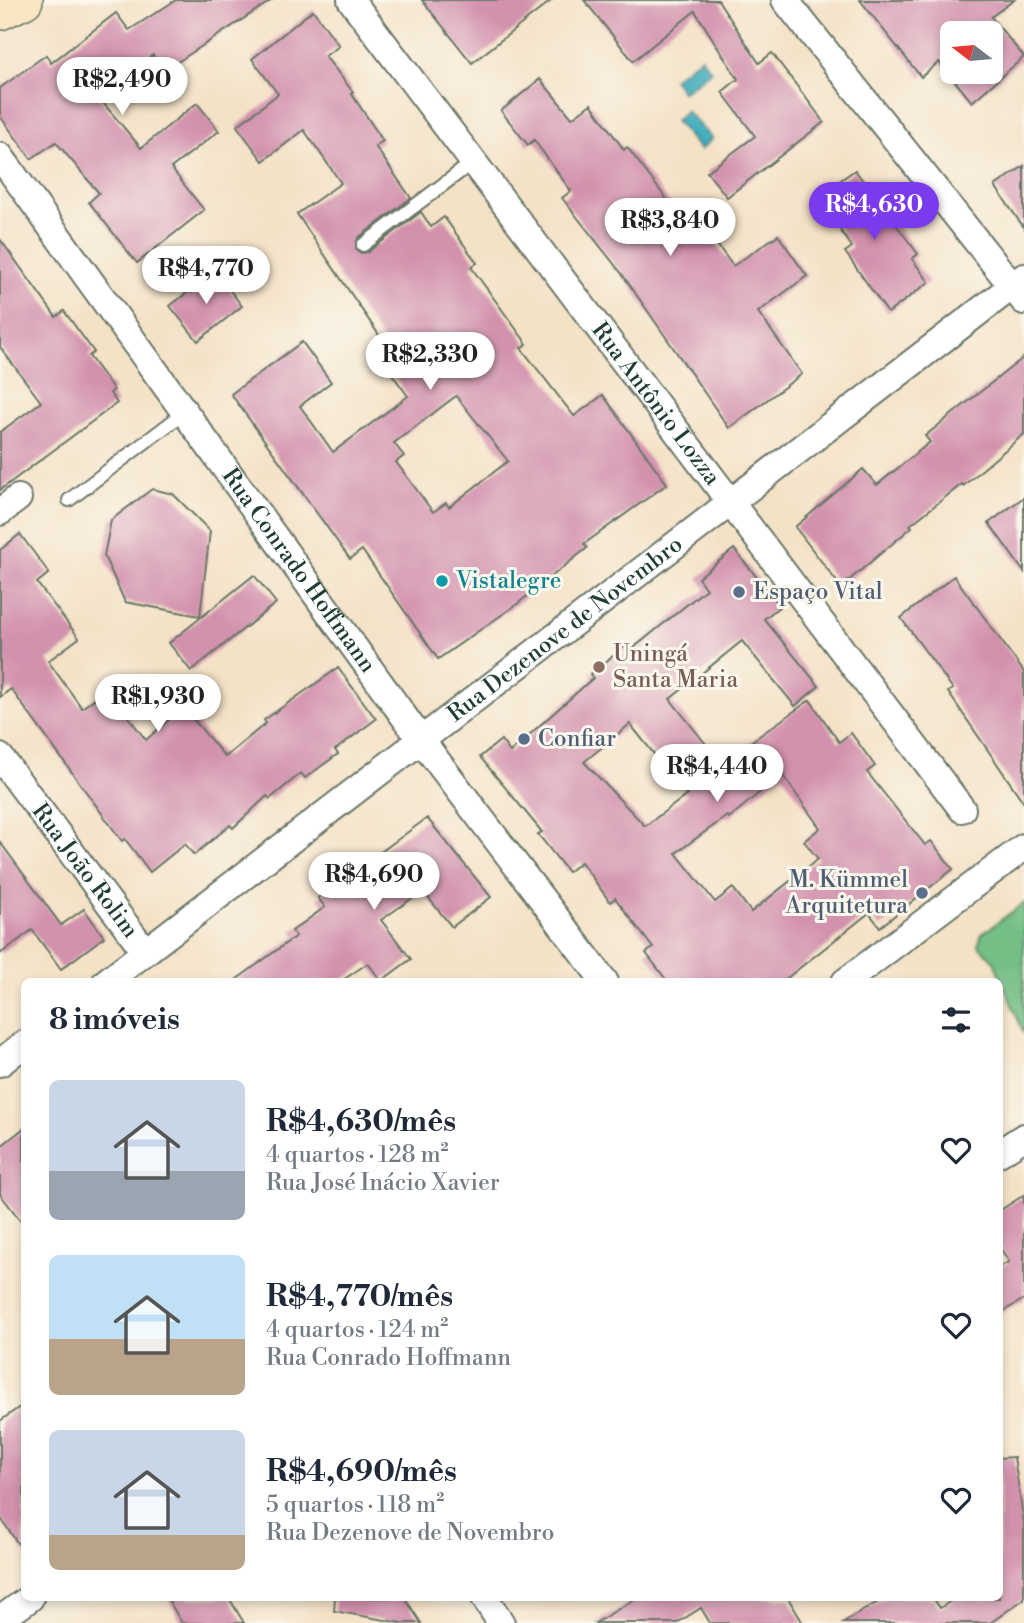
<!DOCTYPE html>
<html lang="pt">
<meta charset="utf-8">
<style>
:root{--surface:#fff;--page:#f6f6f7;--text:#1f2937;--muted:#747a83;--accent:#7c3aed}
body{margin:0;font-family:"Libre Bodoni",serif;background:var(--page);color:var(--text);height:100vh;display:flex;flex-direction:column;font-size:26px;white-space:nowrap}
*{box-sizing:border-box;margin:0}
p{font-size:23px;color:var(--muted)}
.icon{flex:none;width:38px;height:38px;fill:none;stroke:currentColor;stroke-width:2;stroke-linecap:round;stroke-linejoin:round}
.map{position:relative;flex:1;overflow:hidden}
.side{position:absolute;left:21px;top:978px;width:982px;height:623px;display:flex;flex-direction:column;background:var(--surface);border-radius:10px;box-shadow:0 4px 10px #0003}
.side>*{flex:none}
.needle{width:46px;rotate:286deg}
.buttons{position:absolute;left:940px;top:21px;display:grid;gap:14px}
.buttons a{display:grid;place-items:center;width:63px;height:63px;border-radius:10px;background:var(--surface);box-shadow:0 4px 10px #0003;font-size:35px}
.price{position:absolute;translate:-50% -60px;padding:0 16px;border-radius:24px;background:#fff;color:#222;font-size:23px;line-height:46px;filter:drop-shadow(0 2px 4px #0008)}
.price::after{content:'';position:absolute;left:50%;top:42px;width:21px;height:16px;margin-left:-10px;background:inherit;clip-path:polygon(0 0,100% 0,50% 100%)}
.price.active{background:var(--accent);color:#fff}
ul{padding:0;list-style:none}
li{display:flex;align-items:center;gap:21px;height:175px;padding:0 28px}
li span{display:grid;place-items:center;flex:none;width:196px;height:140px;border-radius:10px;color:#555}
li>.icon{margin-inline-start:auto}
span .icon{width:84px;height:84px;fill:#fffc;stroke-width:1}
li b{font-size:30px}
h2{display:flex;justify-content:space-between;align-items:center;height:84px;padding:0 28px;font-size:30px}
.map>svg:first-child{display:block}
</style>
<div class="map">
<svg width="1024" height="1623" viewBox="0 0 1024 1623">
<rect width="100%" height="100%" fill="#fbf7ec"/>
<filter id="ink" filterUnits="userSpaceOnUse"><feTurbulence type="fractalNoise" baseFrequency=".0143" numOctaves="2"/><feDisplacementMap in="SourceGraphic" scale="14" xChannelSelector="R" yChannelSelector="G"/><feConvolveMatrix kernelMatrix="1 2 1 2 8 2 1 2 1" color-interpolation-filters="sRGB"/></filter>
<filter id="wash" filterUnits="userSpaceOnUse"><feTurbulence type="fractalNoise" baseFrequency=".00686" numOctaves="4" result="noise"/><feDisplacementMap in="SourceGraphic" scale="28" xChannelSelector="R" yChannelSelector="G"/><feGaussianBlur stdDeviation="1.57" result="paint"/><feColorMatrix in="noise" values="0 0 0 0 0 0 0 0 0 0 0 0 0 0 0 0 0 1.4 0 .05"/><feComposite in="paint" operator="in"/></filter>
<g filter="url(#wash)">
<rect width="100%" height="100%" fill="#f4e2c7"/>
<!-- forest -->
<polygon fill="#74be86" stroke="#4a7e5d" stroke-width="2" points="1024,903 1024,1034 994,961 978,945 982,934"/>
<!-- water -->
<g fill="#3dabbb" stroke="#2e7478" stroke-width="2">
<polygon points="701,57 711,71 683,92 673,79"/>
<polygon points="686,111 712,139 700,150 675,121"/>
</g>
<g id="blocks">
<!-- building -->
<g fill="#d291ad" fill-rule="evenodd">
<polygon points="176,0 272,0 164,71 153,55 98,97 141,148 197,103 219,131 171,168 204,210 137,263 89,202 99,193 56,142 31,159 0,116 0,88 46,55 51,63 116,13 129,30"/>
<polygon points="422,0 552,0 472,63"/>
<polygon points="584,0 718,0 759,63 772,53 824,122 727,197 707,172 755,136 722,92 738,79 695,11 633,61"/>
<path d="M860,0h154l-23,17 33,40 -52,45 -33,-40 -18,15zM952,33h38v39h-38z"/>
<path d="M313,10l26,36 -14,10 28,36 -2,1 32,48 -8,5 36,52 -53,40 -2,12 4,3 8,-1 53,-40 10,15 13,-10 33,46 -6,4 56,77 -6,4 53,68 29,-21 64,89 -83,60 3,4 -71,57 -78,54 -76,-109 -12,9 -119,-165 71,-52 29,40 -31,24 33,46 75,-56 -33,-45 10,-7 -88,-130 44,-31 -37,-53 -41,31 -26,-35 41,-32 -26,-35zM456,396l52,65 -59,46 -3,-4 -13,9 -37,-50 8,-6 -10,-13z"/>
<polygon points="540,79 572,118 591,104 624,150 627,147 690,230 700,222 733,266 778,235 807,276 758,312 802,374 729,428 622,274 562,198 571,191 534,140 528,145 501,111"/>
<polygon points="1024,166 1024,228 995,186"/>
<polygon points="855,170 918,254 912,259 929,282 888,313 845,252 852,247 817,197"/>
<polygon points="0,239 56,317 64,311 94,352 89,356 114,390 110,393 117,403 0,490 0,432 41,402 0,347"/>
<polygon points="215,271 242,306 198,341 170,306"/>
<polygon points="1024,357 1024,434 963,486 962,484 910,525 912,527 841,587 795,527 863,469 877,485 930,442 925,436"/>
<polygon points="152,489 173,494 210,531 200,616 125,602 104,556 111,520"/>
<polygon points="1024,497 1024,572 989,523"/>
<polygon points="20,534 49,573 37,583 79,638 48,661 82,708 107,689 146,740 183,707 225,757 266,723 264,720 338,668 376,719 335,750 338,754 305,778 301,773 270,799 267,796 233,828 230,825 194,855 185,844 150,872 125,839 122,841 11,689 0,697 0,550"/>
<path d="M734,549l46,57 -16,13 55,67 -24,20 -53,-65 -72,58 51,64 89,-63 29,42 12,-9 24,33 -8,6 58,73 6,-4 22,28 -73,58 -11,-14 -87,69h-114l-22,-29 7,-5 -38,-50 -5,4 -29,-40 -13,10 -30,-38 4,-2 -62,-75 21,-17 9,12 83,-74 -3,-4 9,-7 28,-22 4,5 75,-61 -8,-11zM630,724l57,71 -42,31 -61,-64zM782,774l38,54 -16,13 14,18 -67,53 -18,-24 -18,14 -39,-49 51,-37 2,2z"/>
<polygon points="254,575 276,603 191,671 169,643"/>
<polygon points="954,576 1024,672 1024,803 948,692 953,689 901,618"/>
<polygon points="427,818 491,897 452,927 423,891 381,920 411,959 381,981 368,963 340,982 233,982 296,936 292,931 325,907 318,898"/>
<polygon points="0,842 61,925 84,909 104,937 61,969 32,930 0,954"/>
<polygon points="24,1128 24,1225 0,1194 0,1147"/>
<polygon points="1024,1195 1024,1299 999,1314 999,1267 1009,1262 999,1246 999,1211"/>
<polygon points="24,1404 24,1553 0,1517 0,1421"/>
<polygon points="1014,1457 1024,1523 1024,1599 990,1623 842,1623 885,1598 933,1598 940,1608 956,1598 999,1598 999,1458"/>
<polygon points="167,1598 229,1598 244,1623 182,1623"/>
<polygon points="335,1598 405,1598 421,1623 402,1623 334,1611"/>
<polygon points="637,1598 788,1598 803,1623 710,1623 701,1608 677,1623 595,1623"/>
</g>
</g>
</g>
<g filter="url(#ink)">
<use href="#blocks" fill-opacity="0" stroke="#6a7767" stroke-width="2"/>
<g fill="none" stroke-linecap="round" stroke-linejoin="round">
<!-- lane casing -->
<g stroke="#6a7767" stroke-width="16">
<g id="lane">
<polyline points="363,245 473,162"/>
<polyline points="69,500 185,412"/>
</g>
</g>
<!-- street casing -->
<g stroke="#6a7767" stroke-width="30">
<g id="street">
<path id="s1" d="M351,0l611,809"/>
<polyline points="785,0 1024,301"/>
<path id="s2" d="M0,156l421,584 184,242"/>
<polyline points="0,512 18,498"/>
<path id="s3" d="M0,757l145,194"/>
<path id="s4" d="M106,982l918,-705"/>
<polyline points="845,982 1024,847"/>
<polyline points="0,1063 24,1044"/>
<polyline points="999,1153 1024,1137"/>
<polyline points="485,1598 501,1623"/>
<polyline points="0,1620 30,1598"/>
</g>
</g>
<!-- secondary casing -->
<g stroke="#6a7767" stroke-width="40">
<polyline id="secondary" points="0,11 24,0"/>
</g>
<!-- lane -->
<use href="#lane" stroke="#fff" stroke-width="12"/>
<!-- street -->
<use href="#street" stroke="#fff" stroke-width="26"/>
<!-- secondary -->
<use href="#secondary" stroke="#fbe6c4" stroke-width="37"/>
</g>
</g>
<!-- markers -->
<circle fill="#0f9aa8" stroke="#fbf7ec" stroke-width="2.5" cx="442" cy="581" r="7"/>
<g fill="#5c6f8a" stroke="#fbf7ec" stroke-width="2.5">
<circle cx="739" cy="592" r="7"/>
<circle cx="524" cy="739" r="7"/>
<circle cx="922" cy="893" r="7"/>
</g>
<circle fill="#8d6e63" stroke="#fbf7ec" stroke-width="2.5" cx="599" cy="667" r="7"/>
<g text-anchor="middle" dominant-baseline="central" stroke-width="6" stroke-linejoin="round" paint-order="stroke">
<!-- street labels -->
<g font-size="23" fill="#1f3d34" stroke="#fbf7ec">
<text stroke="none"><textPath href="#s1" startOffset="506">Rua Antônio Lozza</textPath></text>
<text stroke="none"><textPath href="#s2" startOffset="511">Rua Conrado Hoffmann</textPath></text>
<text stroke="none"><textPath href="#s4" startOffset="579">Rua Dezenove de Novembro</textPath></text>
<text stroke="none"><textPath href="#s3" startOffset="142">Rua João Rolim</textPath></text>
</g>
<!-- culture labels -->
<g font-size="23" fill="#0d838f" stroke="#fbf7ec" text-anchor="start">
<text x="456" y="581">Vistalegre</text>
</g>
<!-- service labels -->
<g font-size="23" fill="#4e5e75" stroke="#fbf7ec" text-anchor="start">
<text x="753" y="592">Espaço Vital</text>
<text x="538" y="739">Confiar</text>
<text x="908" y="880" text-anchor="end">M. Kümmel<tspan x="908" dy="26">Arquitetura</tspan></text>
</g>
<!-- education labels -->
<g font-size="23" fill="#785e54" stroke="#fbf7ec" text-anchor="start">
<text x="613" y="654">Uningá<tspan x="613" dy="26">Santa Maria</tspan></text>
</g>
</g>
</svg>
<div class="buttons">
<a><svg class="needle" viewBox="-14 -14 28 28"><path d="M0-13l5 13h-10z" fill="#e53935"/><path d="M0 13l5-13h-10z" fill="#747a83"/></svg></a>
</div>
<b class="price" style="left:122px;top:117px">R$2,490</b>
<b class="price active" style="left:874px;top:242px">R$4,630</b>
<b class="price" style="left:670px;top:258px">R$3,840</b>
<b class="price" style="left:206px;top:306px">R$4,770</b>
<b class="price" style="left:430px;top:392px">R$2,330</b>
<b class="price" style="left:158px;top:734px">R$1,930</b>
<b class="price" style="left:717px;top:804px">R$4,440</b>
<b class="price" style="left:374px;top:912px">R$4,690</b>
<section class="side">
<h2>8 imóveis<svg class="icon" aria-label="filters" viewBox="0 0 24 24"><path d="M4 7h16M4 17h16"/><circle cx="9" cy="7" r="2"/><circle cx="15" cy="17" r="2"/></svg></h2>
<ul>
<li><span style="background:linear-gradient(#c9d6e8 65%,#9aa5b1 0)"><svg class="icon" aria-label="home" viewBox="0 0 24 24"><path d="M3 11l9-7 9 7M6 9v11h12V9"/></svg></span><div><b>R$4,630/mês</b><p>4 quartos · 128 m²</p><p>Rua José Inácio Xavier</p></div><svg class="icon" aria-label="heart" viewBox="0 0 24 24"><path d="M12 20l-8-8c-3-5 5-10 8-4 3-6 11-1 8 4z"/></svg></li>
<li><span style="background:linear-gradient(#bfe0f5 60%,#b9a48a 0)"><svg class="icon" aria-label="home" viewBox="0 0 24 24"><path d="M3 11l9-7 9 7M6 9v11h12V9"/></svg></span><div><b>R$4,770/mês</b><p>4 quartos · 124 m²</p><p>Rua Conrado Hoffmann</p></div><svg class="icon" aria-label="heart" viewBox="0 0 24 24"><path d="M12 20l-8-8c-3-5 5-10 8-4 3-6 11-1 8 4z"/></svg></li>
<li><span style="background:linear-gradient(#c9d6e8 75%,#b9a48a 0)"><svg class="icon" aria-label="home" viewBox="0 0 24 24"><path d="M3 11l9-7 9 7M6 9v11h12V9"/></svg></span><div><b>R$4,690/mês</b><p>5 quartos · 118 m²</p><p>Rua Dezenove de Novembro</p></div><svg class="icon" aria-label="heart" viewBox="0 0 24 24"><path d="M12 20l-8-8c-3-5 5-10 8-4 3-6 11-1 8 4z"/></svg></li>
</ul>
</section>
</div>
